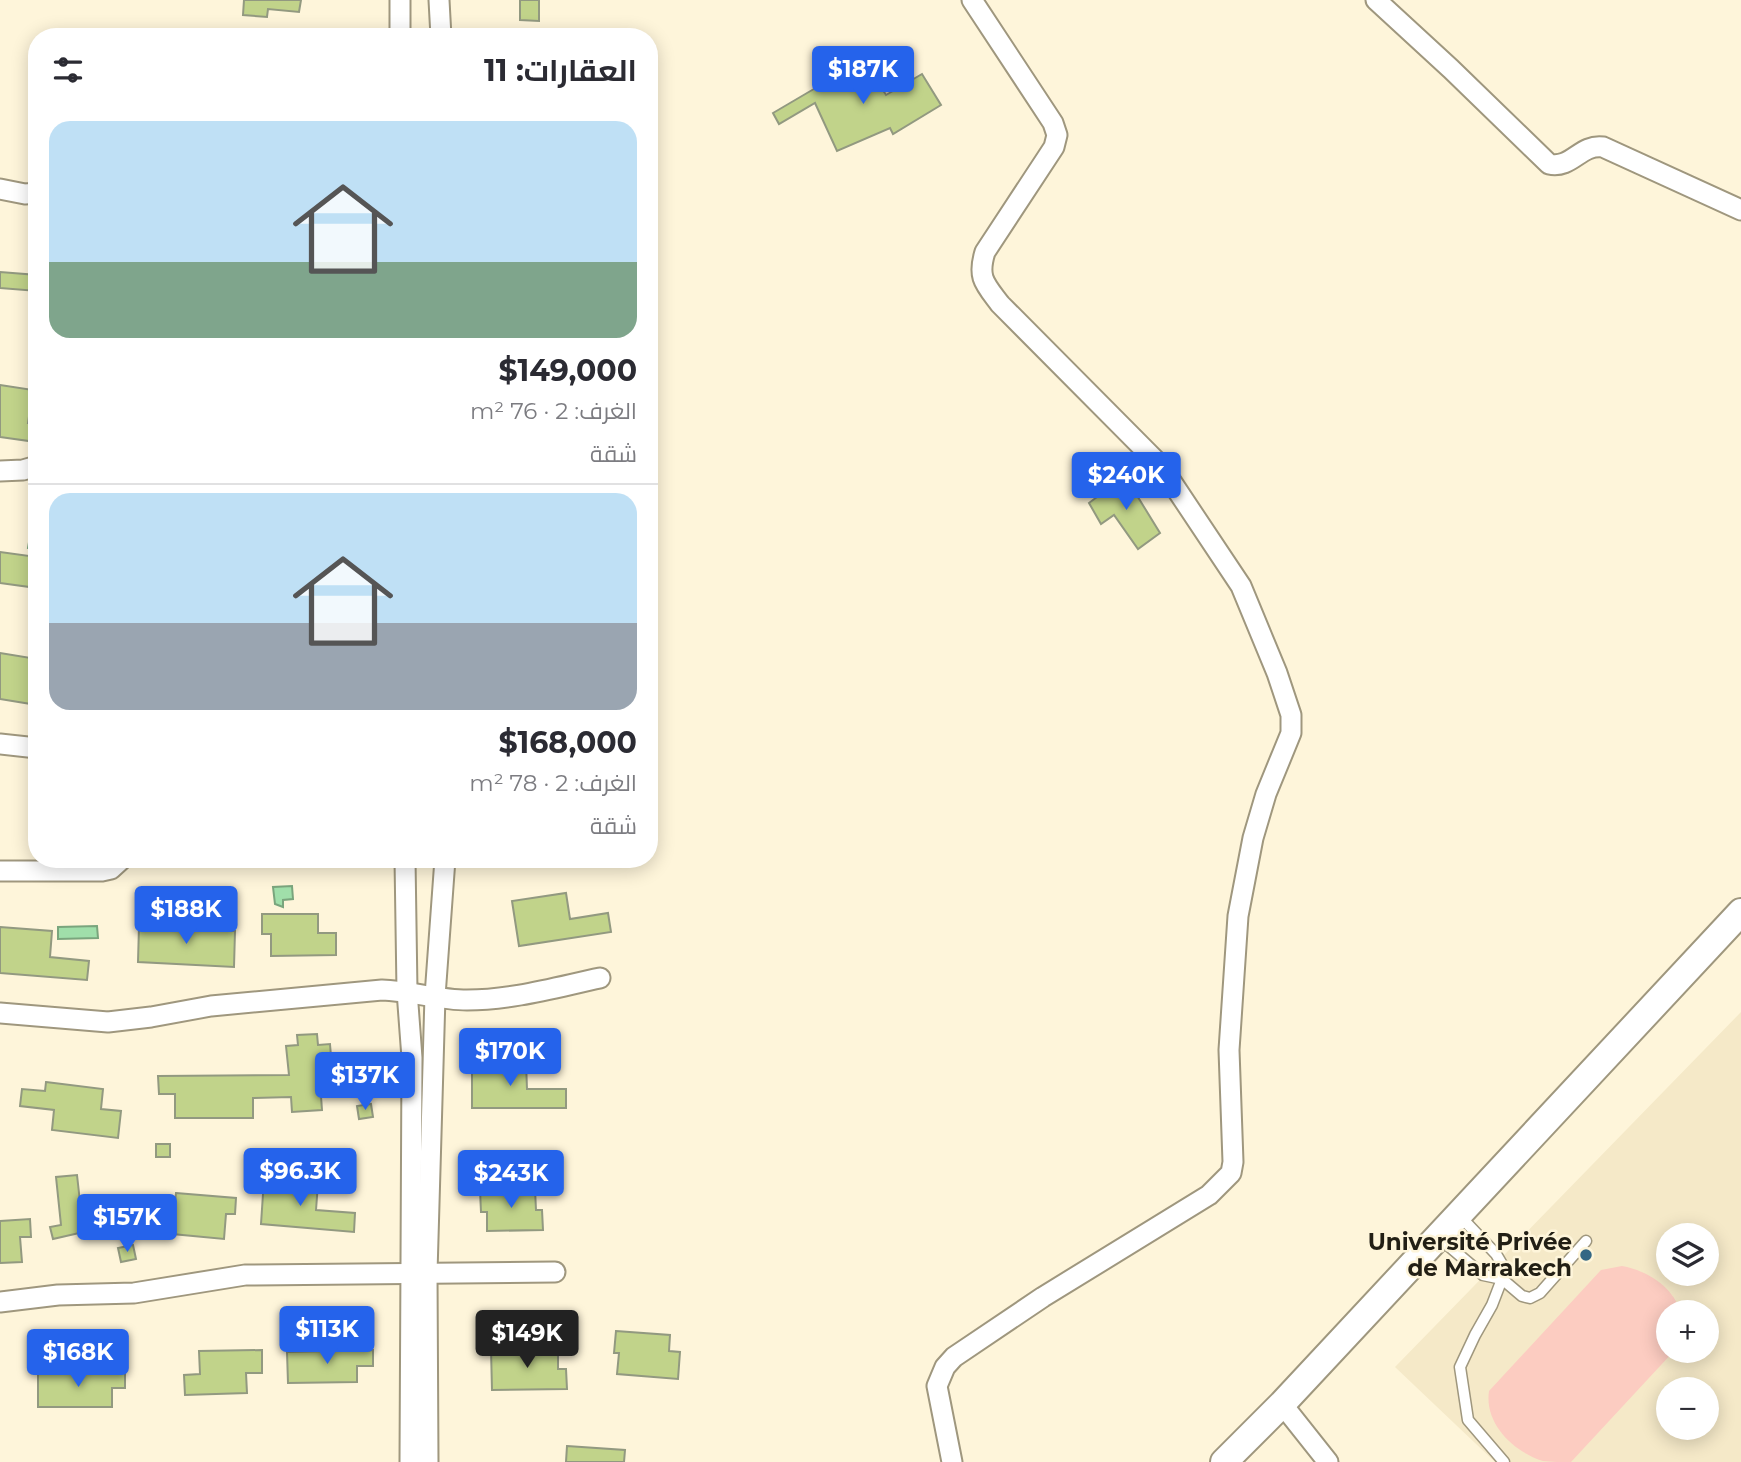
<!DOCTYPE html>
<html lang="ar">
<meta charset="utf-8">
<style>
:root{--surface:#fff;--page:#f2f2f3;--text:#2b2b33;--muted:#7c7c81;--line:#e1e1e2;--accent:#2563eb}
body{margin:0;font-family:Montserrat,Cairo,sans-serif;background:var(--page);color:var(--text);direction:rtl;height:100vh;display:flex;flex-direction:column;font-size:26px;white-space:nowrap}
*{box-sizing:border-box;margin:0}
p{font-size:23px;color:var(--muted)}
.icon{flex:none;width:38px;height:38px;fill:none;stroke:currentColor;stroke-width:2;stroke-linecap:round;stroke-linejoin:round}
.map{position:relative;flex:1;overflow:hidden;direction:ltr}
.details{position:absolute;left:28px;top:28px;width:630px;height:840px;display:flex;flex-direction:column;background:var(--surface);border-radius:28px;box-shadow:0 4px 18px #0003;direction:rtl}
.details>*{flex:none}
.buttons{position:absolute;left:1656px;top:1223px;display:grid;gap:14px}
.buttons a{display:grid;place-items:center;width:63px;height:63px;border-radius:50%;background:var(--surface);box-shadow:0 4px 18px #0003;font-size:35px}
.price{position:absolute;translate:-50% -60px;padding:0 16px;border-radius:7px;background:var(--accent);color:#fff;font-size:23px;line-height:46px;filter:drop-shadow(0 2px 4px #0008)}
.price::after{content:'';position:absolute;left:50%;top:42px;width:21px;height:16px;margin-left:-10px;background:inherit;clip-path:polygon(0 0,100% 0,50% 100%)}
.price.active{background:#222;color:#fff}
ul{padding:0;list-style:none}
li{display:grid;align-content:center;gap:14px;height:371px;padding:0 21px}
li+li{border-top:2px solid var(--line)}
li span{display:grid;place-items:center;height:217px;border-radius:21px;color:#555}
li>.icon{margin-inline-start:auto}
span .icon{width:126px;height:126px;fill:#fffc;stroke-width:1}
li b{font-size:30px}
h2{display:flex;justify-content:space-between;align-items:center;height:84px;padding:0 21px;font-size:30px}
.map>svg:first-child{display:block}
</style>
<div class="map">
<svg width="1741" height="1462" viewBox="0 0 1741 1462">
<rect width="100%" height="100%" fill="#fef5da"/>
<!-- built -->
<path fill="#f5e9c8" fill-rule="evenodd" d="M1741,1012v450h-246l-100,-95zM1668,1236h38v38h-38zM1668,1312h38v39h-38zM1668,1390h38v38h-38z"/>
<!-- green -->
<path fill="#fcccc1" d="M1622,1266c26,5 50,20 59,46h-13v39h6l-103,111c-9,0 -20,0 -28,-1 -29,-9 -59,-37 -54,-70l112,-121z"/>
<!-- water -->
<g fill="#a0dfaa" stroke="#7aa57d" stroke-width="2">
<polygon points="33,519 37,520 37,550 28,548"/>
<polygon points="292,886 293,899 283,900 283,907 275,904 273,887"/>
<polygon points="97,926 98,938 58,939 58,927"/>
</g>
<!-- building -->
<g fill="#c1d38a" stroke="#929980" stroke-width="2">
<polygon points="244,0 301,0 299,12 268,9 267,17 243,15"/>
<polygon points="520,0 539,0 539,21 520,20"/>
<polygon points="853,66 860,77 870,69 886,95 922,74 941,105 893,134 890,128 837,151 815,103 779,124 773,113"/>
<polygon points="0,272 37,275 37,291 0,288"/>
<polygon points="0,385 33,390 28,423 31,423 29,441 0,437"/>
<polygon points="1125,476 1160,533 1138,549 1114,515 1101,524 1089,503"/>
<polygon points="0,552 37,557 37,588 0,583"/>
<polygon points="0,653 37,659 37,705 0,699"/>
<polygon points="566,893 570,919 608,913 611,932 519,946 512,901"/>
<polygon points="262,914 318,914 318,933 336,933 336,955 271,956 271,934 262,934"/>
<polygon points="139,926 235,931 234,967 138,962"/>
<polygon points="0,927 52,931 50,957 89,961 87,980 0,973"/>
<polygon points="317,1034 318,1045 330,1044 333,1081 320,1082 322,1110 292,1112 291,1097 253,1098 253,1118 175,1118 175,1094 159,1094 158,1076 289,1075 286,1046 298,1045 297,1035"/>
<polygon points="472,1062 526,1062 527,1089 566,1089 566,1108 472,1108"/>
<polygon points="46,1082 103,1089 101,1109 121,1111 118,1138 52,1130 54,1110 20,1106 22,1089 45,1091"/>
<polygon points="371,1104 373,1117 359,1119 357,1106"/>
<rect x="156" y="1144" width="14" height="13"/>
<polygon points="77,1175 80,1202 98,1200 101,1228 53,1239 50,1227 61,1225 56,1177"/>
<polygon points="264,1179 318,1183 316,1210 355,1213 354,1232 261,1224"/>
<polygon points="535,1189 536,1210 542,1210 543,1230 487,1231 487,1212 481,1212 480,1190"/>
<polygon points="176,1193 236,1198 235,1214 226,1214 224,1239 162,1233 164,1212 174,1213"/>
<polygon points="30,1219 31,1237 20,1237 22,1262 0,1263 0,1221"/>
<polygon points="133,1245 136,1259 121,1262 118,1248"/>
<polygon points="616,1331 670,1335 669,1351 680,1352 678,1379 617,1374 619,1353 614,1353"/>
<polygon points="558,1348 558,1369 566,1369 567,1389 492,1390 491,1349"/>
<polygon points="262,1350 262,1373 246,1373 247,1393 185,1395 184,1375 200,1374 199,1351"/>
<polygon points="373,1350 373,1366 357,1366 357,1382 288,1383 287,1352"/>
<polygon points="38,1372 125,1373 125,1388 112,1388 112,1407 38,1407"/>
<polygon points="567,1446 625,1450 624,1462 566,1462"/>
</g>
<g fill="none" stroke-linecap="round" stroke-linejoin="round">
<!-- lane casing -->
<g stroke="#9f977e" stroke-width="13">
<g id="lane">
<polyline points="1459,1215 1496,1254 1503,1266 1502,1279 1492,1305 1475,1335 1460,1367 1468,1420 1504,1462"/>
<polyline points="1438,1237 1483,1275 1502,1279 1522,1296 1530,1298 1540,1293 1586,1241"/>
</g>
</g>
<!-- street casing -->
<g stroke="#9f977e" stroke-width="23">
<g id="street">
<polyline points="400,0 400,37"/>
<polyline points="439,0 441,37"/>
<path d="M1376,0l75,69 98,95c23,5 31,-20 54,-17l138,63"/>
<polyline points="0,189 25,194 37,193"/>
<polyline points="0,471 23,470 37,466"/>
<polyline points="0,744 37,748"/>
<polyline points="405,859 407,991 412,1058 410,1462"/>
<polyline points="0,871 102,871 111,869 122,859"/>
<path d="M0,1013l108,9 43,-5 60,-11 171,-16c29,1 57,10 85,10 45,0 90,-13 133,-22"/>
<polyline points="0,1302 58,1295 134,1293 245,1275 555,1272"/>
<polyline points="1282,1404 1328,1462"/>
<polyline points="428,1462 427,1273 435,996 445,859"/>
<path d="M952,1462l-15,-76 8,-19 9,-10 89,-60 166,-102 22,-22 2,-11 -4,-112 9,-134 15,-78 13,-44 25,-61v-18l-14,-42 -36,-87 -80,-120 -161,-162c-15,-20 -23,-26 -15,-52l69,-105 3,-12 -4,-12 -81,-123"/>
</g>
</g>
<!-- secondary casing -->
<g stroke="#9f977e" stroke-width="30">
<polyline id="secondary" points="1224,1462 1282,1404 1741,912"/>
</g>
<!-- lane -->
<use href="#lane" stroke="#fff" stroke-width="10"/>
<!-- street -->
<use href="#street" stroke="#fff" stroke-width="19"/>
<!-- secondary -->
<use href="#secondary" stroke="#fff" stroke-width="26"/>
</g>
<!-- markers -->
<circle fill="#346784" stroke="#fef5da" stroke-width="2.5" cx="1586" cy="1255" r="7"/>
<g text-anchor="middle" dominant-baseline="central" stroke-width="5" stroke-linejoin="round" paint-order="stroke">
<!-- poi labels -->
<g font-size="23" font-weight="bold" fill="#221f15" stroke="#fef5da" text-anchor="end">
<text x="1572" y="1242">Université Privée<tspan x="1572" dy="26">de Marrakech</tspan></text>
</g>
</g>
</svg>
<div class="buttons">
<a><svg class="icon" aria-label="layers" viewBox="0 0 24 24"><path d="M12 4l9 5-9 5-9-5zM3 14l9 5 9-5"/></svg></a>
<a>+</a>
<a>−</a>
</div>
<b class="price" style="left:863px;top:106px">$187K</b>
<b class="price" style="left:1126px;top:512px">$240K</b>
<b class="price" style="left:186px;top:946px">$188K</b>
<b class="price" style="left:510px;top:1088px">$170K</b>
<b class="price" style="left:365px;top:1112px">$137K</b>
<b class="price" style="left:300px;top:1208px">$96.3K</b>
<b class="price" style="left:511px;top:1210px">$243K</b>
<b class="price" style="left:127px;top:1254px">$157K</b>
<b class="price" style="left:327px;top:1366px">$113K</b>
<b class="price active" style="left:527px;top:1370px">$149K</b>
<b class="price" style="left:78px;top:1389px">$168K</b>
<section class="details">
<h2>العقارات: 11<svg class="icon" aria-label="filters" viewBox="0 0 24 24"><path d="M4 7h16M4 17h16"/><circle cx="9" cy="7" r="2"/><circle cx="15" cy="17" r="2"/></svg></h2>
<ul>
<li><span style="background:linear-gradient(#bfe0f5 65%,#7fa58c 0)"><svg class="icon" aria-label="home" viewBox="0 0 24 24"><path d="M3 11l9-7 9 7M6 9v11h12V9"/></svg></span><div><b>$149,000</b><p>الغرف: 2 · 76 m²</p><p>شقة</p></div></li>
<li><span style="background:linear-gradient(#bfe0f5 60%,#9aa5b1 0)"><svg class="icon" aria-label="home" viewBox="0 0 24 24"><path d="M3 11l9-7 9 7M6 9v11h12V9"/></svg></span><div><b>$168,000</b><p>الغرف: 2 · 78 m²</p><p>شقة</p></div></li>
</ul>
</section>
</div>
